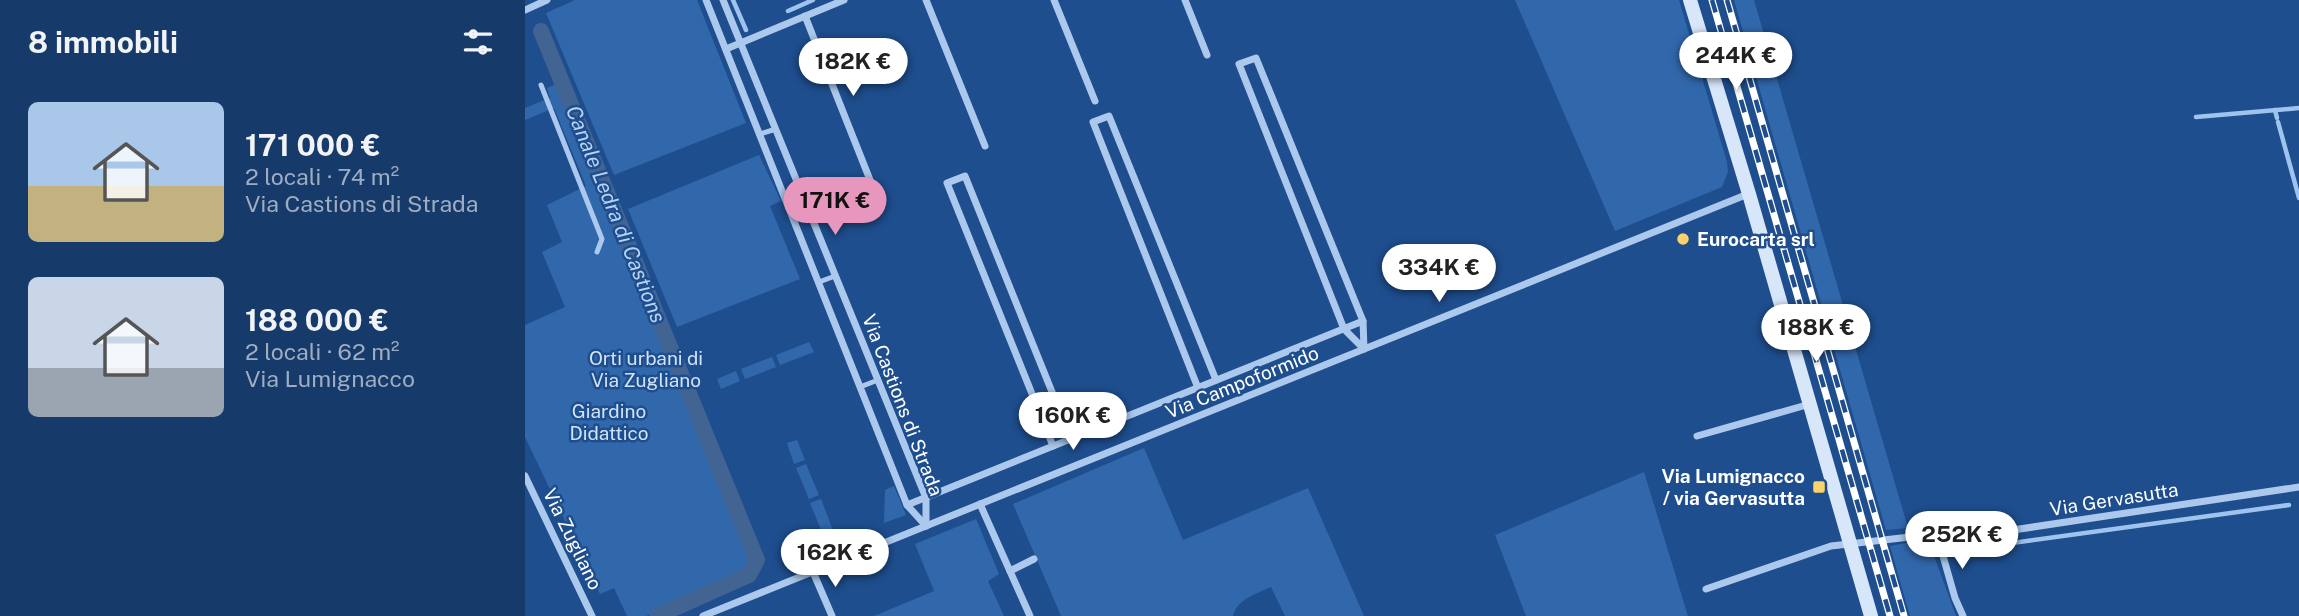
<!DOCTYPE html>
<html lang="it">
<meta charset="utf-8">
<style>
:root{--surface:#163a6a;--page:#234572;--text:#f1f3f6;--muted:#9eadc1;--accent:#e797bd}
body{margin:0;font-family:"Public Sans",sans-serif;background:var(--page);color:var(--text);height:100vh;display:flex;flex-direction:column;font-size:26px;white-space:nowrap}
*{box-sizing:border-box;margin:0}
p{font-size:23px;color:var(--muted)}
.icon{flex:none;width:38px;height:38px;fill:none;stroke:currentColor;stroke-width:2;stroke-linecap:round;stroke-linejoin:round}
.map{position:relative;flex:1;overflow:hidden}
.side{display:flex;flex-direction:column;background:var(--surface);width:525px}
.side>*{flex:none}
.price{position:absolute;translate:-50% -60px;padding:0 16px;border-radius:24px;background:#fff;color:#222;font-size:23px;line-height:46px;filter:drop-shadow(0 2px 4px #0008)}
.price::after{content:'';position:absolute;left:50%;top:42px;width:21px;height:16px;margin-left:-10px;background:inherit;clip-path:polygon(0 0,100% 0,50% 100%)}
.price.current{background:var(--accent);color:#111}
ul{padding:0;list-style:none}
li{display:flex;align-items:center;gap:21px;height:175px;padding:0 28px}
li span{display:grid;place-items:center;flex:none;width:196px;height:140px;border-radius:10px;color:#555}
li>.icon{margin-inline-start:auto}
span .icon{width:84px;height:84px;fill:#fffc;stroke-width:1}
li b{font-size:30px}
h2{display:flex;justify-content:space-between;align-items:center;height:84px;padding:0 28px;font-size:30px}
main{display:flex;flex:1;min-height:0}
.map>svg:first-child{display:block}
</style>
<main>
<section class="side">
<h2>8 immobili<svg class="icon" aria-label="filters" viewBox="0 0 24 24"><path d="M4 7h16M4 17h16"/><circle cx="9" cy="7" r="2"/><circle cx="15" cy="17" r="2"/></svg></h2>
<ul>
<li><span style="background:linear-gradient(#a9c7e8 60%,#c2b280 0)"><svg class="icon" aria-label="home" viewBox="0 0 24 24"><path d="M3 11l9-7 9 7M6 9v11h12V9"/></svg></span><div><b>171 000 €</b><p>2 locali · 74 m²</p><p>Via Castions di Strada</p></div></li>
<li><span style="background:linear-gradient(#c9d6e8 65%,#9aa5b1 0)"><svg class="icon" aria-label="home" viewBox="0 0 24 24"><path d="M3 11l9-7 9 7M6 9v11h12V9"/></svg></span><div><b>188 000 €</b><p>2 locali · 62 m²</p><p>Via Lumignacco</p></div></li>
</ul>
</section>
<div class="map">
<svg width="1774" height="616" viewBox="0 0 1774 616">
<rect width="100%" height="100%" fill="#1e4e8e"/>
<!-- green -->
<g fill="#3168ac">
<polygon points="50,0 172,0 221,123 89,175 21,13"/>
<polygon points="990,0 1154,0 1202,162 1203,172 1197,187 1090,231"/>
<polygon points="1209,0 1229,0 1383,528 1361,530"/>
<polygon points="34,83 230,560 223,574 121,616 102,616 89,588 75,594 0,437 0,325 40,307 17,252 37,242 22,205 61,186 29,108 0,120 0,108 25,98 22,88"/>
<polygon points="234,155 256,201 245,206 275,279 152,327 103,209"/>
<polygon points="284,342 289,352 255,365 251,355"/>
<polygon points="247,357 251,367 220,379 216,369"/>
<polygon points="211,371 215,381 196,389 192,379"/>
<polygon points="272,440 280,460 269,464 262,443"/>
<path d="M619,448l39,92 125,-52 56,128h-79l-14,-29c-15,7 -34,12 -38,29h-172l-48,-112z"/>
<polygon points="281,464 294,495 284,499 271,468"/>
<polygon points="1119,472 1163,616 1001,616 970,535"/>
<polygon points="369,486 381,515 359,523 360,490"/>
<polygon points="296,499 311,538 301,542 285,503"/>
<polygon points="451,519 474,574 463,581 479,616 349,616 409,591 390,544"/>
<polygon points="1387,542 1408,553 1431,616 1385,616 1365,546"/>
</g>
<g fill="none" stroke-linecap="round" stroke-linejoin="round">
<!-- stream -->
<g stroke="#9fc3ef" stroke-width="4.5">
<polyline points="208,0 221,30"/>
<polyline points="263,11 288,0"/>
<polyline points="1750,110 1752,118"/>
<polyline points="1671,117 1774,108"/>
<polyline points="1753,122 1774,198"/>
<polyline points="1480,544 1764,505"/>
</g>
<!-- canal -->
<polyline stroke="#426493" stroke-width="16" points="16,31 232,560 224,575 132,616"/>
<!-- service -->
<g stroke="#acc9ed" stroke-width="5">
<polyline points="16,85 77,239 72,252"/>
<polyline points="235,134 251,129"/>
<polyline points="294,282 310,276"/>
<polyline points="335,387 353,380"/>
</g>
<!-- minor -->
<g stroke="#acc9ed" stroke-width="7">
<polyline points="181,0 382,505 401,526"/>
<polyline points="198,0 401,498 401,526"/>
<polyline points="401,0 460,146"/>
<polyline points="529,0 570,101"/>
<polyline points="660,0 682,55"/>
<polyline points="0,10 22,0"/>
<polyline points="280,16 349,190"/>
<polyline points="201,49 319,0"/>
<polygon points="731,58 838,321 839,349 819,329 714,64"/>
<polyline points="673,388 568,122 584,116 691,380"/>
<polyline points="1172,436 1285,404"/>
<polyline points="528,446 422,183 440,176 546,439"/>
<polyline points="0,476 67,616"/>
<polyline points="455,504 505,616"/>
<polyline points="382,505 838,321"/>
<polyline points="1412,535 1430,598 1438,616"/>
<polyline points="485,571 509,559"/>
<polyline points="288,572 307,616"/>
<polyline points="1181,589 1306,546 1385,537 1468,533 1774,487"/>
<polyline points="178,616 1223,194"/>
</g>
<!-- secondary -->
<polyline stroke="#d8e6f9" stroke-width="14" points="1165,0 1224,194 1346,616"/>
<!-- rail casing -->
<g stroke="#fff" stroke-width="7">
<g id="rail">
<polyline points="1187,0 1365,616"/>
<polyline points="1202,0 1379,616"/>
</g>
</g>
<!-- rail -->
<use href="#rail" stroke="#1e4e8e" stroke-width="4.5" stroke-dasharray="13" stroke-linecap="butt"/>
</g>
<!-- markers -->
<g fill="#fcd36b" stroke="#1e4e8e" stroke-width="2.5">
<circle cx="1158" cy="239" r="7"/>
<rect x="1287" y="480" width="14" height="14" rx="3.5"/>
</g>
<g text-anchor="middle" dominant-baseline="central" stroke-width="5" stroke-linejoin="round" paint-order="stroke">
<!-- poi labels -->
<g font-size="19" font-weight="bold" fill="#fff" stroke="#1e4e8e" text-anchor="start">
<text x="1172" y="239">Eurocarta srl</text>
<text x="1280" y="476" text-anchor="end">Via Lumignacco<tspan x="1280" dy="22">/ via Gervasutta</tspan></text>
</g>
<!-- park labels -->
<g font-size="19" fill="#d1e3f9" stroke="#1e4e8e">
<text x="121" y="358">Orti urbani di<tspan x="121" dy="22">Via Zugliano</tspan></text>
<text x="84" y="411">Giardino<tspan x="84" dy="22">Didattico</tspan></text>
</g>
<!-- street labels -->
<g font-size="19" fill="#fff" stroke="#1e4e8e">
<text transform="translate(717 382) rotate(-22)">Via Campoformido</text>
<text transform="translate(378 405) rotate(69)">Via Castions di Strada</text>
<text transform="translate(1589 499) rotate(-9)">Via Gervasutta</text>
<text transform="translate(48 539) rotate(64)">Via Zugliano</text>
</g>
<!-- water labels -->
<g font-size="21" font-style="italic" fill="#b8d3f4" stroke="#1e4e8e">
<text transform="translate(91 214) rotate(68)">Canale Ledra di Castions</text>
</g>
</g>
</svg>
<b class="price" style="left:1211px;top:92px">244K €</b>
<b class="price" style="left:328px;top:98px">182K €</b>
<b class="price current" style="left:310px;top:237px">171K €</b>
<b class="price" style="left:914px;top:304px">334K €</b>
<b class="price" style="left:1291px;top:364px">188K €</b>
<b class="price" style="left:548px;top:452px">160K €</b>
<b class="price" style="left:1437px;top:571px">252K €</b>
<b class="price" style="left:310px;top:589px">162K €</b>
</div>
</main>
